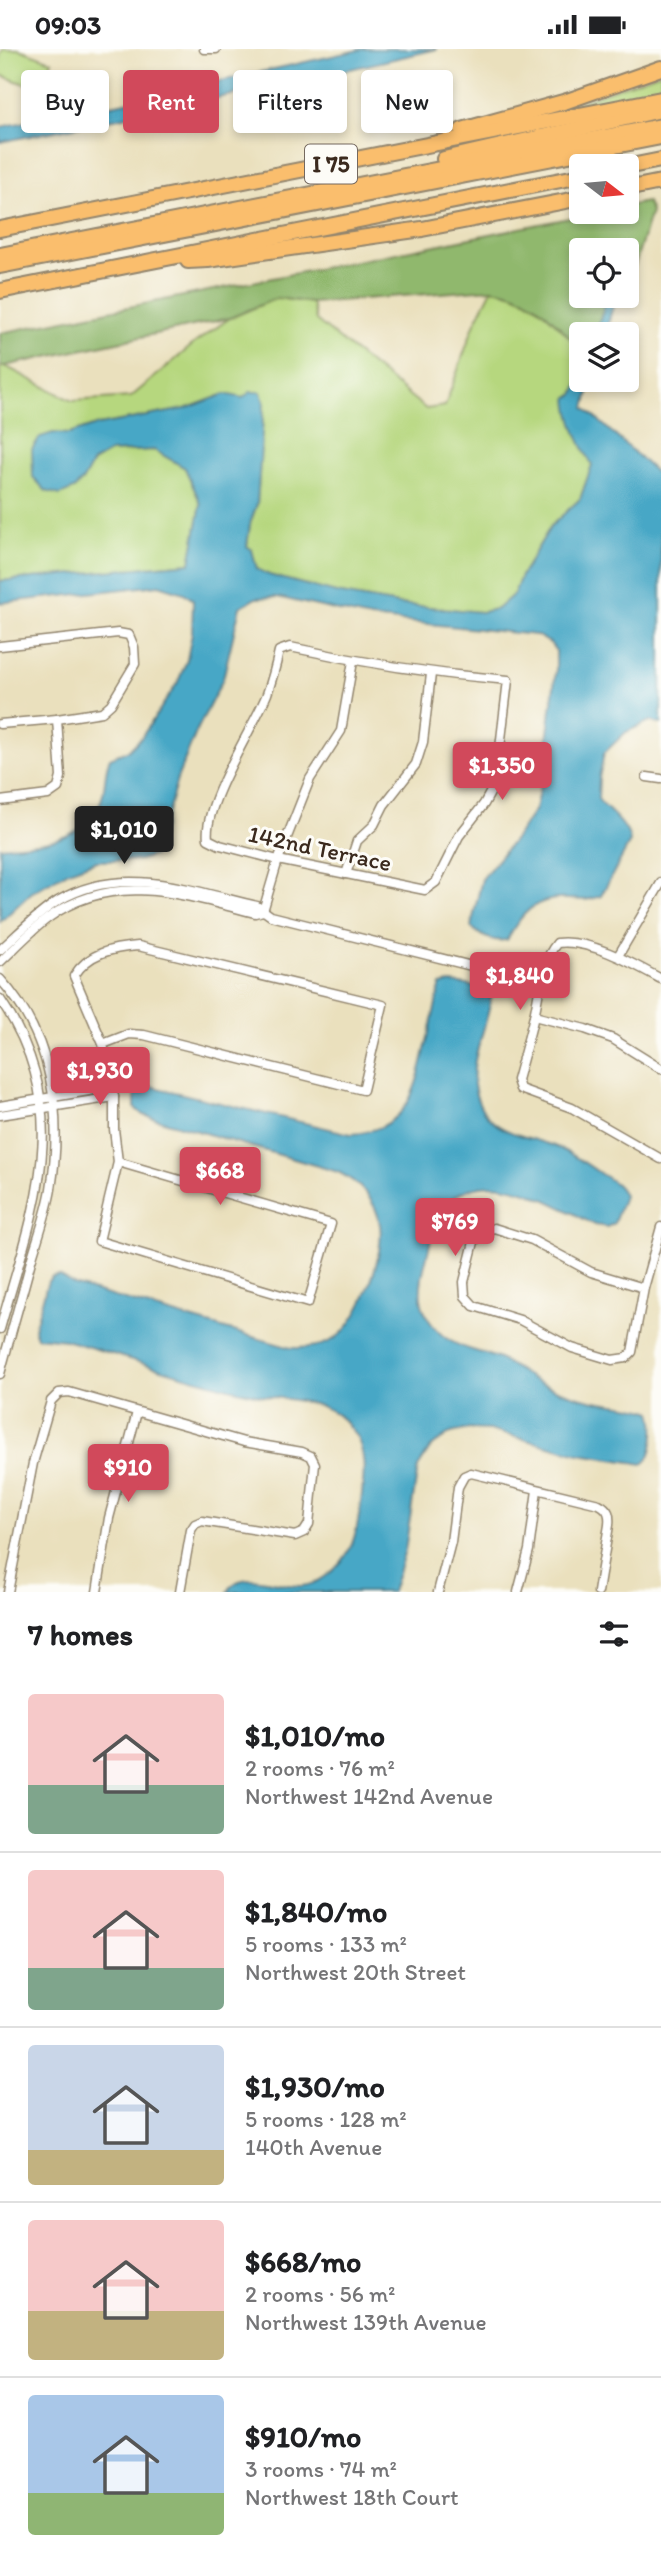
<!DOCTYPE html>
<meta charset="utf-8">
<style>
:root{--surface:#fff;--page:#f2f2f2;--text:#202124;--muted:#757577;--line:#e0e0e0;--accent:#d1495b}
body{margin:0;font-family:Itim,sans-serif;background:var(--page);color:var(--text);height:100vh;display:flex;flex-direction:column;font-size:26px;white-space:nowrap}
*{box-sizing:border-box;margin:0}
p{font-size:23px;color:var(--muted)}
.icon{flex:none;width:38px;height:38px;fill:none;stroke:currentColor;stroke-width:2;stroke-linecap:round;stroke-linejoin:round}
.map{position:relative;height:1543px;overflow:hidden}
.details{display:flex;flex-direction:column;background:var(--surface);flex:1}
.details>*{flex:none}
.banner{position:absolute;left:21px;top:21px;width:620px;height:63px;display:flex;gap:14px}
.needle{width:46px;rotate:106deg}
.buttons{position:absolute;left:569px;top:105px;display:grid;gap:14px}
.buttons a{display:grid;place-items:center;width:70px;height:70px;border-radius:7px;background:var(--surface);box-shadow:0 4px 10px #0003;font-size:35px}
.price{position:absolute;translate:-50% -60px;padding:0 16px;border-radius:7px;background:var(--accent);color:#fff;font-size:23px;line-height:46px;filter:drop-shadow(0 2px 4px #0008)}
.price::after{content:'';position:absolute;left:50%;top:42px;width:21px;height:16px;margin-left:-10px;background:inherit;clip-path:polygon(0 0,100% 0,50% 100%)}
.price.on{background:#222;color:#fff}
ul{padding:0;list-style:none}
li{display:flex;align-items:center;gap:21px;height:175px;padding:0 28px}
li+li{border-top:2px solid var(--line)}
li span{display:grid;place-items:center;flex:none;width:196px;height:140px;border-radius:7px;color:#555}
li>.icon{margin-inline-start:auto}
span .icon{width:84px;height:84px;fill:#fffc;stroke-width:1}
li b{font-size:30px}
h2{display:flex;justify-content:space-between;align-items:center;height:84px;padding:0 28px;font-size:30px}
.tag{padding:0 24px;border-radius:7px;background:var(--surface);box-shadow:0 4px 10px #0003;font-size:24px;line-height:63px}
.tag.on{background:var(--accent);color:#fff}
.status{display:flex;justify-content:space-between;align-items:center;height:49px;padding:0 35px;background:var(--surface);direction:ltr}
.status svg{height:19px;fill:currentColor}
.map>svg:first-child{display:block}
</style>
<div class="status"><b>09:03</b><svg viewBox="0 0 49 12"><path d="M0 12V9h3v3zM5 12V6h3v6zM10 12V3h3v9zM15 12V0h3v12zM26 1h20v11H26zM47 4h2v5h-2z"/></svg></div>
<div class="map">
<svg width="661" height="1543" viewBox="0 0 661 1543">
<rect width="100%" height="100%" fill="#fdfcf7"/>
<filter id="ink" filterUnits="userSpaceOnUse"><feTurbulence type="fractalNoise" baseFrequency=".0143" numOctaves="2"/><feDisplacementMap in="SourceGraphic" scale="14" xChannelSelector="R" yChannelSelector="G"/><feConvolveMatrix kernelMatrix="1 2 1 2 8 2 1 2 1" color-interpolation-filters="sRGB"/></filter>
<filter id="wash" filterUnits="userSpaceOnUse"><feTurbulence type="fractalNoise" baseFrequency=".00686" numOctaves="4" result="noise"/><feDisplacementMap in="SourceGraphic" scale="28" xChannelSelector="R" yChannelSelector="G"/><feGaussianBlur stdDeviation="1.57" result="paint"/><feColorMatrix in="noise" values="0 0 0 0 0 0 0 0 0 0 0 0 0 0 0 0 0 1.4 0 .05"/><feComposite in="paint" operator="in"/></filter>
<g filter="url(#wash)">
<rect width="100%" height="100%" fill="#eae0bd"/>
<!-- green -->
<g fill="#b6d77e" stroke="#78804e" stroke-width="2">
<polygon points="3,0 19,0 52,12 41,41 0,26 0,7"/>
<polygon points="661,23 661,41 552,63"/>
<path d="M492,240c43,5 60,31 89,60v28l-7,18 -5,2c0,24 12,48 23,68l-12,34 -29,27 -30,50 -7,18 -17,15 -16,3 -83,-8 -62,-11 -67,-18 -12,-6 -5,-19 -5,-4 3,-22 7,-20 7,-101 -39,-9 -40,15 -92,17 -24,8 -16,-1 30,47 10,-18 17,-10 44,-2 31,18 16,36 -11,59 -190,18v-214h7l65,34 59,-4 65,-55 34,-24 47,-20 35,5 4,17 110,89 19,-3 29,-81z"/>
</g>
<!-- forest -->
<path fill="#90b86d" stroke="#667146" stroke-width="2" d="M647,153l4,10 -19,63 -5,-3 -1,-22h-45v46h27l-13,38h-14v15c-29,-29 -46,-55 -89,-60l-180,14 -35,-5 -47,20 -230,49v-34l599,-121h27l1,-6z"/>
<!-- water -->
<g fill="#47a7c6" stroke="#416872" stroke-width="2">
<polygon points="363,0 437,0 281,36 0,93 0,78 136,51"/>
<polygon points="608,247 616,247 605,285 595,285"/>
<path d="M581,328v3h11l-7,28 76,69v247l-11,-3 -24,11 -22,21 -5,25 -1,21c10,13 31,26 32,43l-29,54c-12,5 -21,4 -33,3 -33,-2 -47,14 -61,41 -14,2 -26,-3 -36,-13l11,-48 38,-47 15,-23 8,-36 13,-103v-19l-6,-8 -14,-8 -166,-17 -93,-21 -21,1 -16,9 -17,72 -26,51 -19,46 -17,61 -7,18 -14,5 -44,1 -27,10 -38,22 -31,29v-75c39,-5 83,-2 101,-46 5,-13 3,-30 9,-43l19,-8 12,-12 37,-56 9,-22 5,-27 1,-33 -9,-7 -25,-8 -159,18v-22l190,-18 11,-59 -16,-36 -31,-18 -44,2 -17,10 -10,18 -9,9 -14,6 -14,-4 -13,-14 -1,-28 8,-12 13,-4 16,1 24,-8 92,-17 40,-15 18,4 7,-6h11l3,11 -7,101 -7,20 -3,22 5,4 5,19 12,6 67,18 62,11 83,8 16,-3 17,-15 7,-18 30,-50 29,-27 12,-34c-11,-20 -23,-44 -24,-68l6,-2z"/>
<path d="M450,934c14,1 32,3 41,12 -2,30 -21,60 -17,90 7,48 45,48 80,61 17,7 33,18 47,28 10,6 19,11 23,22l-10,27 -7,4 -12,-2c-30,-16 -79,-45 -114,-39 -40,7 -46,37 -54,70 -8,31 -13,53 14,78 15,14 39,17 58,25 11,5 21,13 32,19 18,10 39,17 59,22 17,4 49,6 62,12 5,13 2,44 -9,52l-64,-10 -90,-24 -20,-1 -18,4 -20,14 -13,20 -13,83 -13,42h-164c12,-26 52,-4 74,-6 9,-1 17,-5 24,-10 27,-19 31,-43 35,-74 3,-24 7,-52 -9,-72 -7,-9 -18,-19 -29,-23 -23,-9 -49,-8 -73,-14 -63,-14 -124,-36 -185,-53l-28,-3 -3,-8 14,-48 4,-4 7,-1 18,10 214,62c16,0 33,-1 46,-11 24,-17 48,-83 43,-112 -3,-24 -21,-43 -42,-53l-195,-57 -8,-7v-15l2,-5 8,-3 206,49c52,-4 63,-36 73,-80 5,-21 10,-42 15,-63l2,-6z"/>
</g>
</g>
<g filter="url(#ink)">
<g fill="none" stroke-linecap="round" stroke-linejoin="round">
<!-- minor casing -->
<g stroke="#92856e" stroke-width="11">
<g id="minor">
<polyline points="204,0 216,0"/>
<polyline points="0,597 118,584 129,586 134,598 135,615 111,655 102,663 57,670 61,728 58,739 48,746 0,752"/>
<path d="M290,598c72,16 144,27 218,33l-12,102 -12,22 -25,32 -23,46 -11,8 -147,-30 -58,-15 -12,-6c-5,-35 45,-110 59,-145 5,-14 9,-29 12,-43z"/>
<polyline points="0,675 57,670"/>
<polyline points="647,728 661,730"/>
<polyline points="346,825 357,792 374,776 384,756 416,715 423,693 431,625"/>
<polyline points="263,862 278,811 310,730 341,682 353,612"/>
<path d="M0,901c19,-17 36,-35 58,-49 63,-38 134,-10 199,5l14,10 269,67"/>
<polyline points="618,907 661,834"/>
<path d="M0,913c16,-15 31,-31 48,-44 65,-48 137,-23 207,-5l8,-2"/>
<path d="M0,930c53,58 63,135 51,210 -4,24 -13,48 -20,72 -10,38 -21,75 -31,113"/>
<path d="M661,930c-29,-16 -71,-40 -104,-36 -17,20 -17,49 -23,73 -5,21 -11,42 -17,64l3,9 52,19 89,51"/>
<path d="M0,950c77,113 33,212 0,330"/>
<polyline points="534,967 585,980 613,990 661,1020"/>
<path d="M103,995l26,-10 15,1 219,55 20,-85 -245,-59c-26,2 -50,7 -64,30l29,68 11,53v32l4,33 -19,79 209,62 23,-79 -213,-62"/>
<polyline points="0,1057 112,1038"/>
<polyline points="0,1066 114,1048"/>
<polyline points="644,1239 591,1223 532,1191 494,1179 482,1183 474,1193 464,1233 465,1247 474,1257 520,1271 572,1299 612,1311 626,1309 632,1303 644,1239 661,1178"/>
<polyline points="8,1543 33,1414 51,1352 59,1344 69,1343 244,1393 302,1403 311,1407 315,1415 309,1475 304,1483 295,1487 202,1472 195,1475 191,1481 180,1543"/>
<polyline points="97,1543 109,1469 137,1363"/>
<path d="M438,1543l13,-50 7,-55 6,-11 7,-3 128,31c10,5 11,11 10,21l-11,67"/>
<polyline points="518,1543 529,1501 537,1441"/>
</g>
</g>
<!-- motorway casing -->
<g stroke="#92856e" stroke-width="18">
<g id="motorway">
<polyline points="462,81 567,52 661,19"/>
<polyline points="444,110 661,61"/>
<polyline points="626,118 661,111"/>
<polyline points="626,140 661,133"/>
<polyline points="0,180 661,50"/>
<polyline points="0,206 661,77"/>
<polyline points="188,212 208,211 422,180 581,149"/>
<polyline points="0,217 661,88"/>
<polyline points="0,242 581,127"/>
</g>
</g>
<!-- minor -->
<use href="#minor" stroke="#fff" stroke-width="8"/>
<!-- motorway -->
<use href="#motorway" stroke="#fabe6d" stroke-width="14"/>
</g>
</g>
<g text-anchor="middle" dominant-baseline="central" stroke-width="6" stroke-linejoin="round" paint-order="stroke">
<!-- shield labels -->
<rect fill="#fdfcf7" stroke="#75695f" stroke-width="2" x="305" y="95.5" width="52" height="39" rx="5"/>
<g font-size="23" font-weight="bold" fill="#3b2a1e">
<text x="331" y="115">I 75</text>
</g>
<!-- street labels -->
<g font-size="24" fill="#3b2a1e" stroke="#fdfcf7">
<text transform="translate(320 799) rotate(12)">142nd Terrace</text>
</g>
</g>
</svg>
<div class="buttons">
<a><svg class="needle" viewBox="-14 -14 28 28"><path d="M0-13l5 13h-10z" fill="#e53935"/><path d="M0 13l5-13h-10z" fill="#757577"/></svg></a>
<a><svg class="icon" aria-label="locate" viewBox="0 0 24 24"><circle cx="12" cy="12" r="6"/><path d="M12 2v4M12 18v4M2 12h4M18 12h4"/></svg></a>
<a><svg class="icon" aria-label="layers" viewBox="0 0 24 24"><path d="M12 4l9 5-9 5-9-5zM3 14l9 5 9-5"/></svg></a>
</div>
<b class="price" style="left:502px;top:753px">$1,350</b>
<b class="price on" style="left:124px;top:817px">$1,010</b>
<b class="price" style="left:520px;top:963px">$1,840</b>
<b class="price" style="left:100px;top:1058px">$1,930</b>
<b class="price" style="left:220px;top:1158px">$668</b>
<b class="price" style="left:455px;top:1209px">$769</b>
<b class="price" style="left:128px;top:1455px">$910</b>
<div class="banner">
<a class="tag">Buy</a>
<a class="tag on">Rent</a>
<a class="tag">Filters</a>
<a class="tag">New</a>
</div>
</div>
<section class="details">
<h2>7 homes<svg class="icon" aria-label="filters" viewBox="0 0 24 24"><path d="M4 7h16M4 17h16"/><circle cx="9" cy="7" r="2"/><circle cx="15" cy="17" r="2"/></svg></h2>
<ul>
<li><span style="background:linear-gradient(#f6c9c9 65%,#7fa58c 0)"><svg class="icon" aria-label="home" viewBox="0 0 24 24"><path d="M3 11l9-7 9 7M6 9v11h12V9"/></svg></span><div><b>$1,010/mo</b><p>2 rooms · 76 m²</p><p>Northwest 142nd Avenue</p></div></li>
<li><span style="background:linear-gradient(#f6c9c9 70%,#7fa58c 0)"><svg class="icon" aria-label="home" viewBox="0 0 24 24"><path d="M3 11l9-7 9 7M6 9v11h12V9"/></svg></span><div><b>$1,840/mo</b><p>5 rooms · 133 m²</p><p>Northwest 20th Street</p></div></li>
<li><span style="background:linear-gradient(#c9d6e8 75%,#c2b280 0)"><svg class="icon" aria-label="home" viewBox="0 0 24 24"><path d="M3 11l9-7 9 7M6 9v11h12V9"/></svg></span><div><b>$1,930/mo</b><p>5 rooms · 128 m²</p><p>140th Avenue</p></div></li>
<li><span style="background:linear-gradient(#f6c9c9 65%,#c2b280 0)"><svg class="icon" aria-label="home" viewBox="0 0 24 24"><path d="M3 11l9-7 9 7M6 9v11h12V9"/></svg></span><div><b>$668/mo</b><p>2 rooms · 56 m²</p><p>Northwest 139th Avenue</p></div></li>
<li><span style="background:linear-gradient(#a9c7e8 70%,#8fb573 0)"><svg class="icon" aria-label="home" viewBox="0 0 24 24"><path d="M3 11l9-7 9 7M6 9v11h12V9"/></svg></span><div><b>$910/mo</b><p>3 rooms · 74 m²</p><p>Northwest 18th Court</p></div></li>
</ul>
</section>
